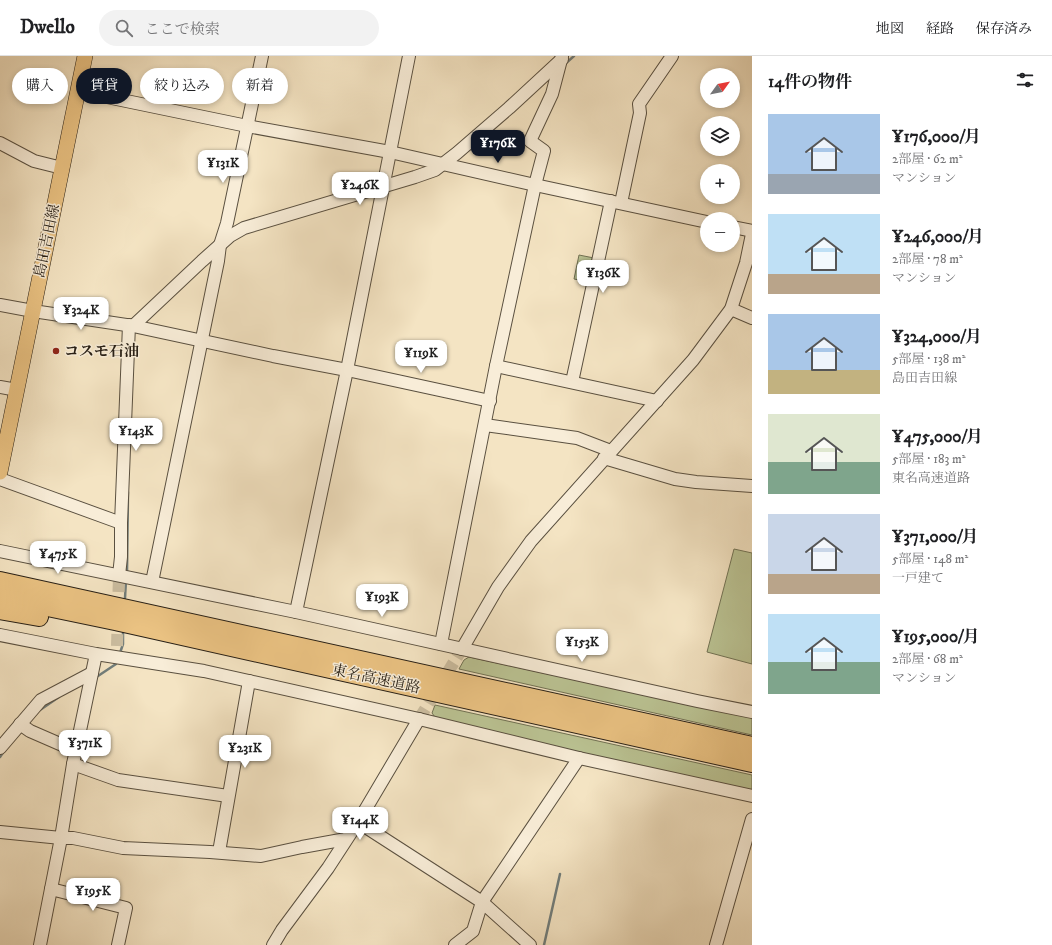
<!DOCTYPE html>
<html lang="ja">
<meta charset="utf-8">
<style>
:root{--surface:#fff;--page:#f2f2f2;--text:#202124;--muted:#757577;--line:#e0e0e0;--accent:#111827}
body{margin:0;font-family:"IM FELL DW Pica","Noto Serif JP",serif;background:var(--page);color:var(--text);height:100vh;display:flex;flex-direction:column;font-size:15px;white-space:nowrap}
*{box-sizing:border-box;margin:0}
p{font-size:13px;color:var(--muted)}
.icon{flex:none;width:22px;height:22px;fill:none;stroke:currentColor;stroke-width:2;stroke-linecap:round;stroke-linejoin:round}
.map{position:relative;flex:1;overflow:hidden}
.side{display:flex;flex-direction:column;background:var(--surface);width:300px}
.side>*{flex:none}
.hud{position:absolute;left:12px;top:12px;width:380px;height:36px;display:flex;gap:8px}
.needle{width:26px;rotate:57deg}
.fabs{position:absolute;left:700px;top:12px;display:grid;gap:8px}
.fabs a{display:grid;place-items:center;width:40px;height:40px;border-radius:50%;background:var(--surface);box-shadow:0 2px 6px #0003;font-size:20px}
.price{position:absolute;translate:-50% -34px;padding:0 9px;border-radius:8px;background:#fff;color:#222;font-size:13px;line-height:26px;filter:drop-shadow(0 1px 2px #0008)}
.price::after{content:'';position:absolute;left:50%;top:24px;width:12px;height:9px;margin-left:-6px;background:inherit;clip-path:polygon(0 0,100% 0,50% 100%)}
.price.current{background:var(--accent);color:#fff}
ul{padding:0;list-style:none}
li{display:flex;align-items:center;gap:12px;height:100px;padding:0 16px}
li span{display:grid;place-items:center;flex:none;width:112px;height:80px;border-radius:0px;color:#555}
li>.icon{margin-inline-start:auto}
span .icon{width:48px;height:48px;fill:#fffc;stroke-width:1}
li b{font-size:17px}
h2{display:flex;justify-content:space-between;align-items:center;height:48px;padding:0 16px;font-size:17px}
.pill{padding:0 14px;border-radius:18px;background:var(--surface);box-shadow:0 2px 6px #0003;font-size:14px;line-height:36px}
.pill.current{background:var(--accent);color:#fff}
header{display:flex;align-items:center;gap:24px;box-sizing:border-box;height:56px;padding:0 20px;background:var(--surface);border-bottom:1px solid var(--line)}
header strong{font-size:19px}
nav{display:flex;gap:22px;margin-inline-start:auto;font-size:14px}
.search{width:280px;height:36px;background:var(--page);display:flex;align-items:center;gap:10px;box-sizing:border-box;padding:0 14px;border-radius:22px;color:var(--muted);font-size:15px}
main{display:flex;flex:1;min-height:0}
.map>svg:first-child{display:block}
</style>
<header>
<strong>Dwello</strong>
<div class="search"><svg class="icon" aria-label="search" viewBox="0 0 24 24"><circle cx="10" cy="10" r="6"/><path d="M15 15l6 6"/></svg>ここで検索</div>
<nav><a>地図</a><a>経路</a><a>保存済み</a></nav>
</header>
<main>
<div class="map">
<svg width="752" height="889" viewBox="0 0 752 889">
<rect width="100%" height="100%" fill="#f4e4c3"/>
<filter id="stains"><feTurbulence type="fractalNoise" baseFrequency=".005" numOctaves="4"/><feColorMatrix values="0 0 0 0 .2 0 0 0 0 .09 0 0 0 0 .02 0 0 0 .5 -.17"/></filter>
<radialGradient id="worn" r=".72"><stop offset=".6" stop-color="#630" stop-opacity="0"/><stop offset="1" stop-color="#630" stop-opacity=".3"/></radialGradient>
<!-- green -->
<g fill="#bbc494" stroke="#717254">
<polygon points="579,199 594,202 589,226 574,223"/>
<polygon points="734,493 752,497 752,608 707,596"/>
<polygon points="469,601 752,662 752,679 459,613 464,604"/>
<polygon points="435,649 752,719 752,735 437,664 432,657"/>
</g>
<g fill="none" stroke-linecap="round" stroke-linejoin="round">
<!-- stream -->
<g stroke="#717d7b" stroke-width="2.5">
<polyline points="565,8 574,0"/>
<polyline points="127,517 128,436"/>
<polyline points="125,542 126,524"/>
<polyline points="120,597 123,588 123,577"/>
<polyline points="95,622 116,608 117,604"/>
<polyline points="40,654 59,641"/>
<polyline points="0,701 4,695"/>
<polyline points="544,889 560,818"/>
</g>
<!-- minor-tunnel -->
<g stroke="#cbbda0" stroke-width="12" stroke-dasharray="12 6" stroke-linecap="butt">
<polyline points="117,590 119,519"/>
<polyline points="419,663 462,593"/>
</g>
<!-- minor casing -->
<g stroke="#5a5040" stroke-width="14">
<g id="minor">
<polyline points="78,35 247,70 390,96 535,129 707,166"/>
<polyline points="0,87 34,105 62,112"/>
<polyline points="621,147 640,57 639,48 672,0"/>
<polyline points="733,171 752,175"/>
<polyline points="0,249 33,255 133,270 273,300 347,314 490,345"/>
<polyline points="731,253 752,262"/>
<polyline points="133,270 202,205 230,180 244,172 415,121 435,114 457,97 509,52 562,3"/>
<polyline points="496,310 657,345"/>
<polyline points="572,326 611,145"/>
<polyline points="0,331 17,334"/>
<polyline points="485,369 577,382 611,395"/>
<polyline points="604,402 675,423 696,426 752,430"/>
<polyline points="0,423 121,467"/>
<polyline points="0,495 296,556 697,645 752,656"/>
<polyline points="119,519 121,501 121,467 129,269"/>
<polyline points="152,526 218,205 220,189 227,167 262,0"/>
<polyline points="296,556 347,314 409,0"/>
<polyline points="0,579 96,598 204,615 419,663 579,702 752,740"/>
<polyline points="441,588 496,310 535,129 544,95 530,85 552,38 562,0"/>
<polyline points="462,593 498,531 531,485 693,304 731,253 746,207 752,178"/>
<polyline points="20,668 30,675 76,695"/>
<polyline points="0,692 41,644 92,617"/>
<polyline points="73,708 118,724 228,740"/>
<polyline points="358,766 482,846 530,889"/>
<polyline points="0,776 61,782 73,782 123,792 210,796 261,800 302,791 346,783"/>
<polyline points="219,796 249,625"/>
<polyline points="51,833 126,852 118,889"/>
<polyline points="40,889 61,782 73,708 96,598"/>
<polyline points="273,889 282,874 328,812 358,766 419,663"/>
<polyline points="455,889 473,875 482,846 579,702"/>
<polyline points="716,889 752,763"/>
</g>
</g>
<!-- major casing -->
<g stroke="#271f15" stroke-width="16">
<polyline id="major" points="0,416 85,0"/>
</g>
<!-- highway casing -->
<g stroke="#271f15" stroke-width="20">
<g id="highway">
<polyline points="0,525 752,690"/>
<polyline points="0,541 115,565 752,707"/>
<polyline points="0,554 39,561"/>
</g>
</g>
<!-- minor -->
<use href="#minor" stroke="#f8edd8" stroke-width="12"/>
<!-- major -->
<use href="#major" stroke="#eac282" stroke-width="15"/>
<!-- highway -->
<use href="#highway" stroke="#eac282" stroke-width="18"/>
</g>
<!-- markers -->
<circle fill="#8f2418" stroke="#f8edd8" stroke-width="1.5" cx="56" cy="295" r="4"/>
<g text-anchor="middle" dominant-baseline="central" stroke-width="3" stroke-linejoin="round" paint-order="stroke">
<!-- street labels -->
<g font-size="15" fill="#271f15" stroke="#f8edd8">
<text transform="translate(47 185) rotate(-78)">島田吉田線</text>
<text transform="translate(376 623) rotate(12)">東名高速道路</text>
</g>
<!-- poi labels -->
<g font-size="15" font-weight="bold" fill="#271f15" stroke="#f8edd8" text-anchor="start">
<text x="64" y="295">コスモ石油</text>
</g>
</g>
<rect width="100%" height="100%" filter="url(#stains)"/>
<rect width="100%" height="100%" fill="url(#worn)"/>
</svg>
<div class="fabs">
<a><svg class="needle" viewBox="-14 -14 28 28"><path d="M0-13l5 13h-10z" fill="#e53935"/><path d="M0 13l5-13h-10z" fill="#757577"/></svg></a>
<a><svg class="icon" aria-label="layers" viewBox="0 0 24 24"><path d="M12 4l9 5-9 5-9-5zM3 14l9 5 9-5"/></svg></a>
<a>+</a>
<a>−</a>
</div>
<b class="price current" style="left:498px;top:108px">¥176K</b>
<b class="price" style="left:223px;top:128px">¥131K</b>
<b class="price" style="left:360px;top:150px">¥246K</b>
<b class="price" style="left:603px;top:238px">¥136K</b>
<b class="price" style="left:81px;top:275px">¥324K</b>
<b class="price" style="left:421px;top:318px">¥119K</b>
<b class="price" style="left:136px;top:396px">¥143K</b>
<b class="price" style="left:58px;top:519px">¥475K</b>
<b class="price" style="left:382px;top:562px">¥193K</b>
<b class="price" style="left:582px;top:607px">¥153K</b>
<b class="price" style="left:85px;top:708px">¥371K</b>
<b class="price" style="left:245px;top:713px">¥231K</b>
<b class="price" style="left:360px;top:785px">¥144K</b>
<b class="price" style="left:93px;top:856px">¥195K</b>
<div class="hud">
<a class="pill">購入</a>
<a class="pill current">賃貸</a>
<a class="pill">絞り込み</a>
<a class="pill">新着</a>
</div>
</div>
<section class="side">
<h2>14件の物件<svg class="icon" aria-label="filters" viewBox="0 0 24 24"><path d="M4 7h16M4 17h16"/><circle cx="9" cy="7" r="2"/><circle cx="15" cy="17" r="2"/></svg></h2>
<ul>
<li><span style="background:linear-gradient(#a9c7e8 75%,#9aa5b1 0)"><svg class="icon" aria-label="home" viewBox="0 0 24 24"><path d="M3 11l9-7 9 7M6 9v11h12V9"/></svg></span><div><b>¥176,000/月</b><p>2部屋 · 62 m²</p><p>マンション</p></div></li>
<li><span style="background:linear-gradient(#bfe0f5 75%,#b9a48a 0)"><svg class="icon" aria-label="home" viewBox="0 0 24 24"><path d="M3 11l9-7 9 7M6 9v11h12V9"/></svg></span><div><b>¥246,000/月</b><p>2部屋 · 78 m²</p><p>マンション</p></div></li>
<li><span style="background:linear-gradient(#a9c7e8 70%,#c2b280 0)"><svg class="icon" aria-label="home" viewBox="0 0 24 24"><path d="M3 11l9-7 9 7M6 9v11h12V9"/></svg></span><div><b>¥324,000/月</b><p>5部屋 · 138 m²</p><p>島田吉田線</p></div></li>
<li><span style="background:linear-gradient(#dfe7d0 60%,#7fa58c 0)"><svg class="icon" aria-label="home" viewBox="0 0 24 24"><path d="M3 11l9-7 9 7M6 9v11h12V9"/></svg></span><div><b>¥475,000/月</b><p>5部屋 · 183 m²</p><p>東名高速道路</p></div></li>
<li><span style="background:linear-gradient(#c9d6e8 75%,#b9a48a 0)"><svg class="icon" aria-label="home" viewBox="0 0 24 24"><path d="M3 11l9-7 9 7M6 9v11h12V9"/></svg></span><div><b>¥371,000/月</b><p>5部屋 · 148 m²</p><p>一戸建て</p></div></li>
<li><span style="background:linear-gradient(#bfe0f5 60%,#7fa58c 0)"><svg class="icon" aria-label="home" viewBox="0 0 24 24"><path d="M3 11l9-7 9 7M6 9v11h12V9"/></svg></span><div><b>¥195,000/月</b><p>2部屋 · 68 m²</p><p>マンション</p></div></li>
</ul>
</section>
</main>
